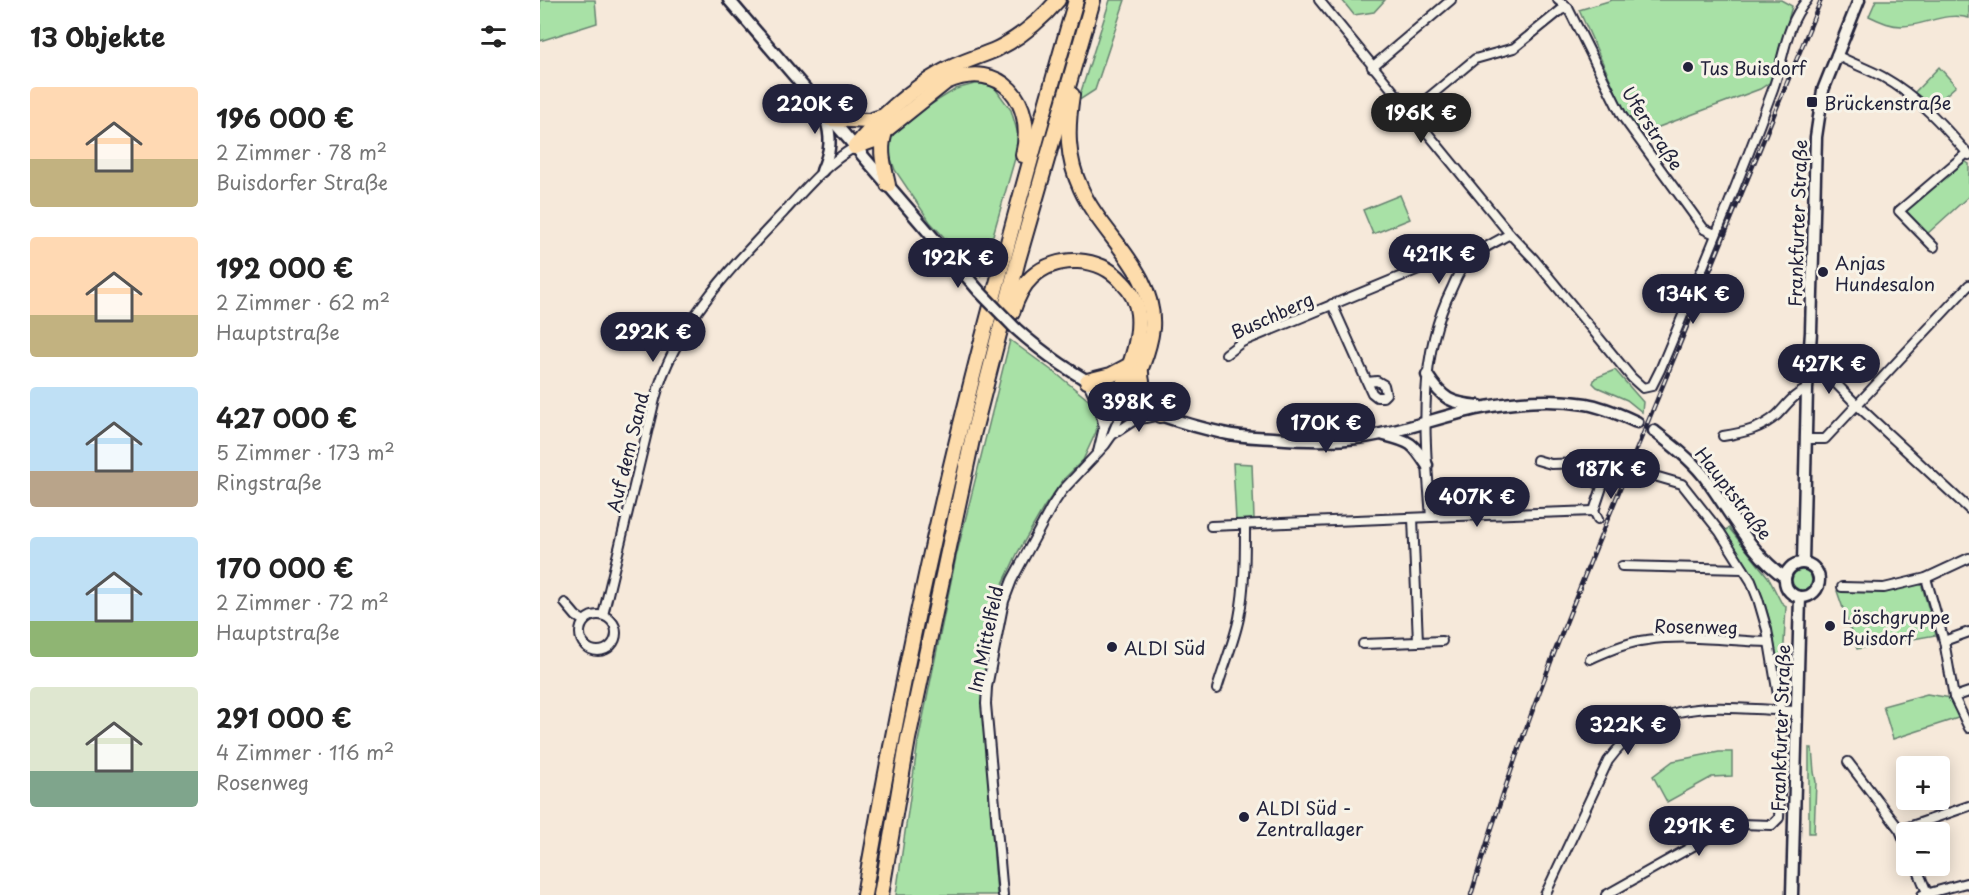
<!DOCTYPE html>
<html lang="de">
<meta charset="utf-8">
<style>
:root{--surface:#fff;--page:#f6f6f6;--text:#222;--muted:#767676;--accent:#22223b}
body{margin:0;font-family:"Playpen Sans",sans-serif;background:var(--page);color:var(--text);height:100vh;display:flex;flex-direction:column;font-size:22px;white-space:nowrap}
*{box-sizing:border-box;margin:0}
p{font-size:20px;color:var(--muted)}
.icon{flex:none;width:33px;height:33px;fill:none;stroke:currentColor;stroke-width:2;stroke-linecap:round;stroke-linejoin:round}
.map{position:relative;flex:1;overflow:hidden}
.side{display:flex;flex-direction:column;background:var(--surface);width:540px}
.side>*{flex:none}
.controls{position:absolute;left:1356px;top:756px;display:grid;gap:12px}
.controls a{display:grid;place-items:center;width:54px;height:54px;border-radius:6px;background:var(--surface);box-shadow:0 3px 15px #0003;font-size:30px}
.price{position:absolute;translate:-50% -51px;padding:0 14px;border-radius:21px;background:var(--accent);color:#fff;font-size:20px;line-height:39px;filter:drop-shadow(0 2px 3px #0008)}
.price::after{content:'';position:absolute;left:50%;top:36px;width:18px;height:14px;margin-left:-9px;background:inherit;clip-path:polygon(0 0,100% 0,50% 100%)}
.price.current{background:#222;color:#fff}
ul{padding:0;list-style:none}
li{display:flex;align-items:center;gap:18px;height:150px;padding:0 30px}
li span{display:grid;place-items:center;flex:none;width:168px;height:120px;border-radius:6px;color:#555}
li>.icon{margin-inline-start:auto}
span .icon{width:72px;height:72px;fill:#fffc;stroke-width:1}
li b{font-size:26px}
h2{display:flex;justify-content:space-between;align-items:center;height:72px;padding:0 30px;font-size:26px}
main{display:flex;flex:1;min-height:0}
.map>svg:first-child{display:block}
</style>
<main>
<section class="side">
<h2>13 Objekte<svg class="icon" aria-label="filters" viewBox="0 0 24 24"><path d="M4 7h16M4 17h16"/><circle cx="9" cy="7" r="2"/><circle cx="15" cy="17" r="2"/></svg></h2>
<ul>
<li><span style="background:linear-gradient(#ffd9b3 60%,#c2b280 0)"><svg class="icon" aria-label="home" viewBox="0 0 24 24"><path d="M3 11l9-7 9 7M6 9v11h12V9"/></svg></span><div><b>196 000 €</b><p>2 Zimmer · 78 m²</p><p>Buisdorfer Straße</p></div></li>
<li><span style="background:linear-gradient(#ffd9b3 65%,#c2b280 0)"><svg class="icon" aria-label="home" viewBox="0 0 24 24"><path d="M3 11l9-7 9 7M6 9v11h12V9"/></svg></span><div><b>192 000 €</b><p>2 Zimmer · 62 m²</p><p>Hauptstraße</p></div></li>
<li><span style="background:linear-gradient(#bfe0f5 70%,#b9a48a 0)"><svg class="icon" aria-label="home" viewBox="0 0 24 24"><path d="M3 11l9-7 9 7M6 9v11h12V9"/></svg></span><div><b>427 000 €</b><p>5 Zimmer · 173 m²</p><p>Ringstraße</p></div></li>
<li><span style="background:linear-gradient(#bfe0f5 70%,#8fb573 0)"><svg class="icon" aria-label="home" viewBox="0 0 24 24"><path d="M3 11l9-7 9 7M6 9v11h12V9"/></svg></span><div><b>170 000 €</b><p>2 Zimmer · 72 m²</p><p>Hauptstraße</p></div></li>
<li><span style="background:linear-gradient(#dfe7d0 70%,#7fa58c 0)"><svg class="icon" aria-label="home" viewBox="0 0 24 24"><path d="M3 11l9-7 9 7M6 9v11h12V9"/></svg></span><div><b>291 000 €</b><p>4 Zimmer · 116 m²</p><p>Rosenweg</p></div></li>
</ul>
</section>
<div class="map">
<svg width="1429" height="895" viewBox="0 0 1429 895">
<rect width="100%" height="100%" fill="#f6e9da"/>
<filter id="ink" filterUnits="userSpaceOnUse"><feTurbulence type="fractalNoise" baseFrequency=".0167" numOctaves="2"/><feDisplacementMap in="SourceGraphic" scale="12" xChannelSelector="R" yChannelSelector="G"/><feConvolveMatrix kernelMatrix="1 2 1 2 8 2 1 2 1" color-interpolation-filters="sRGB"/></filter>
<g filter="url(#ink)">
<!-- green -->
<g fill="#a8e1a6" stroke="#658270" stroke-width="1.5">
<polygon points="0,0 55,0 57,23 0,41"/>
<polygon points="570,0 585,0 555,90 538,101"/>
<polygon points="802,0 845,0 834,12 814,15"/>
<polygon points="1072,0 1241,0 1252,6 1236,64 1230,68 1235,79 1220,89 1100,134 1083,108 1039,10"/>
<path d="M1336,0h93v18c-23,-7 -45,8 -67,8 -13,0 -22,-5 -33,-10z"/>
<polygon points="1399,67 1416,86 1391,108 1374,93"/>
<polygon points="438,83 454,87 471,110 480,141 441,277 390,222 355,170 350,156 348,144 353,135 390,105 416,89"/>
<polygon points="1426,162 1429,164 1429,196 1387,234 1365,211 1420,163"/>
<polygon points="860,195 870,219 833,234 823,210"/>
<polygon points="470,340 518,375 552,403 558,417 556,432 543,460 524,479 504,507 478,552 460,590 446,656 442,692 443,714 457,895 356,895 378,742 416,557"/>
<polygon points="1075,370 1103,402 1102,412 1087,400 1057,387 1053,383 1055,378"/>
<polygon points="693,463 712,464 714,519 696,521"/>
<path d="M1189,528l39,49 13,25 5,4 -3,56 1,32 -2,3c-5,-36 -9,-82 -26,-114 -9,-18 -21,-35 -31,-53z"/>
<circle cx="1262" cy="580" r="10"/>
<polygon points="1378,583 1382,586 1396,635 1317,649 1297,591 1345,591"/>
<polygon points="1387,694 1411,698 1421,717 1353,739 1343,706"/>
<polygon points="1269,748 1272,748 1274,772 1276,782 1274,833 1269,833"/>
<polygon points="1179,752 1192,752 1192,776 1172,777 1127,802 1113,776 1133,761"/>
</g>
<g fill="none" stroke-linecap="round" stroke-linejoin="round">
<!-- secondary-tunnel -->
<polyline stroke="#ccc1ba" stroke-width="10" stroke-dasharray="10 5" stroke-linecap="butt" points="1097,422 1114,431"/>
<!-- street casing -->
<g stroke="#22223b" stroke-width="12">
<g id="street">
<path d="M779,0l191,234 24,25 98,119 11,10 9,-2 8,-16c39,-93 78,-186 113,-281 11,-30 12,-64 34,-89"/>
<polyline points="1018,0 1028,8 1082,116 1164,229 1175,234"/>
<path d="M1296,55c15,8 32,14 47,22 34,19 61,49 86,78"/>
<polyline points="832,67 911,0"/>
<polyline points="871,112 935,59 974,48 1021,10 1028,8"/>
<path d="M970,234c-16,9 -37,18 -48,34 -4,6 -7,13 -10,20 -36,71 -27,153 -21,229l163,-6"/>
<polyline points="1394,247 1359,211 1427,153"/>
<polyline points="792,304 827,382 832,393 837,397 843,397 846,394 844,385 837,381 827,382"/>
<polyline points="686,354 702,342 898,261 912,261 922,267"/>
<polyline points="1268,366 1281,368 1317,405 1429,509"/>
<polyline points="547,381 558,404 564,427"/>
<polyline points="572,435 595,420 620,415"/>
<path d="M1183,436c20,-3 38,-7 54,-21 9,-9 17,-21 30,-26"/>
<polyline points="1266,439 1285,439 1429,285"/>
<polyline points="558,452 564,427 578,398"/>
<polyline points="997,460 1011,464 1046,463 1054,468"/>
<polyline points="1054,511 1066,475 1062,468 1054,468 1050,473 1052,479 1057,483 1063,482"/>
<polyline points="1054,511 1058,519"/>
<polyline points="671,526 891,517"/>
<polyline points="1082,566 1203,569"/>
<polyline points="1386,578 1404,641 1414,697 1429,728"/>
<polyline points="1302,587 1344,588 1386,578 1429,558"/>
<polyline points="25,603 36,616 44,621"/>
<circle cx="58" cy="633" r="18"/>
<path d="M63,615l52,-216c20,-75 77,-132 129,-187 22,-24 43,-49 71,-65"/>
<polyline points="1404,641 1429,632"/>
<polyline points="878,642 902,641"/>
<polyline points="823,644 878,642 873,518"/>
<path d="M1050,659c17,-8 38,-17 57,-19 39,-6 83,1 122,2"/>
<path d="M677,689c7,-24 17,-47 22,-71 6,-31 6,-62 6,-93"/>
<polyline points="1414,697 1429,692"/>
<polyline points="1308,762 1360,830 1366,845"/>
<polyline points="1360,830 1429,806"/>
<polyline points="1376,866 1388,895"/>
<polyline points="463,895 446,704 447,687 464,601 472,580 512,506 522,491 565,445 572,435 586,401"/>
<path d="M1005,895l63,-134c51,-69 113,-52 188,-50"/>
<polyline points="1066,895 1187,827 1200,824 1232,825 1239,818 1242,750 1240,707 1227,630 1218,599 1211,581 1180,532 1142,484 1118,477"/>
<polyline points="1382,895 1426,883 1429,884"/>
</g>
</g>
<!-- secondary casing -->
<g stroke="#22223b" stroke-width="15">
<g id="secondary">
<polyline points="189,0 439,291"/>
<path d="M282,171c9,-21 10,-33 3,-55"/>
<path d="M475,328c59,53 130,88 208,105 16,4 33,4 50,5 36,3 72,4 108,-4 35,-7 70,-21 105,-27 32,-6 68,-8 100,-3 18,3 35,11 51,18"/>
<path d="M887,375c16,25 24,28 52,31"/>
<path d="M1114,431c18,14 35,27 49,44 23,30 50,83 82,102"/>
<path d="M844,435c27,7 28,7 43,30"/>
<circle cx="1262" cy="580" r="17"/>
<polyline points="1263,563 1267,389 1271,332 1276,137 1283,90 1319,0"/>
<polyline points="1252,895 1260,597"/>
</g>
</g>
<!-- highway casing -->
<g stroke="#22223b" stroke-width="18">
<g id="highway">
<path d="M532,95c-5,33 -6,62 9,94 21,47 75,83 71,139 -3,26 -15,50 -26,73"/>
<polyline points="290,119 329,121 341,117"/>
<path d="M346,130c-8,18 -2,36 2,55"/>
<path d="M315,147l17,-6 74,-59c55,-24 90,20 77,73"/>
<path d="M315,147c24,-29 55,-57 87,-75 18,-10 37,-15 55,-23 24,-12 44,-29 61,-49"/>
<path d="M472,313c4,-13 10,-27 20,-36 25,-23 68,-21 90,5 9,9 15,19 16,32 3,28 -11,58 -20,84"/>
<path d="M601,372c0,18 9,29 19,43"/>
<polyline points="547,381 571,375 588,366"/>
<path d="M324,895c27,-156 58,-312 96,-467 35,-143 75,-286 116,-428"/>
<polyline points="341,895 368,739 433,435 478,260 553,0"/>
</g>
</g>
<!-- street -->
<use href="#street" stroke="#f7f3e8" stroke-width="8"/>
<!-- secondary -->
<use href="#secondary" stroke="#f7f3e8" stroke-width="10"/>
<!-- highway -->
<use href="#highway" stroke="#fddcac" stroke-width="14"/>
<!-- rail casing -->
<g stroke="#22223b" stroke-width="4.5">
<path id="rail" d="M931,895c47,-159 110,-313 174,-466 58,-143 117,-286 176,-429"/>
</g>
<!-- rail -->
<use href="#rail" stroke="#f7f3e8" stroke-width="2" stroke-dasharray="7" stroke-linecap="butt"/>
<!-- secondary-bridge casing -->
<g stroke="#22223b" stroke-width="15" stroke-linecap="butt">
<polyline id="secondary-bridge" points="439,291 475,328"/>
</g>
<!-- secondary-bridge -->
<use href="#secondary-bridge" stroke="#f7f3e8" stroke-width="10"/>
</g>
</g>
<!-- markers -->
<g fill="#22223b" stroke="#f7f3e8" stroke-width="2">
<circle cx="1148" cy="67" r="6"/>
<rect x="1266" y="96" width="12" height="12" rx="3"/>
<circle cx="1283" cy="272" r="6"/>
<circle cx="1290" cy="626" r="6"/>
<circle cx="572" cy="647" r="6"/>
<circle cx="704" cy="817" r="6"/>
</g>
<g text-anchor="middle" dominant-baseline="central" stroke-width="6" stroke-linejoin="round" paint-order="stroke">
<!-- poi labels -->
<g font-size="18" fill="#22223b" stroke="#f7f3e8" text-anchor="start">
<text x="1160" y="67">Tus Buisdorf</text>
<text x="1284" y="102">Brückenstraße</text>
<text x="1295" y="262">Anjas<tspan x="1295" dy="21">Hundesalon</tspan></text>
<text x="1302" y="616">Löschgruppe<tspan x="1302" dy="21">Buisdorf</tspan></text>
<text x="584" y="647">ALDI Süd</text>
<text x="716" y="807">ALDI Süd -<tspan x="716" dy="21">Zentrallager</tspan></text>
</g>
<!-- street labels -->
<g font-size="18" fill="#22223b" stroke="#f7f3e8">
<text transform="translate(1113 128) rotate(57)">Uferstraße</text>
<text transform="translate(1257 223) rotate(-88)">Frankfurter Straße</text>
<text transform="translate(732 315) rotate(-24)">Buschberg</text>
<text transform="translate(87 452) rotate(-76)">Auf dem Sand</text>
<text transform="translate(1194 493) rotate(52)">Hauptstraße</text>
<text transform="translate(1156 626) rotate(1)">Rosenweg</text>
<text transform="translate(445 639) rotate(-78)">Im Mittelfeld</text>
<text transform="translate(1240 728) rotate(-88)">Frankfurter Straße</text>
</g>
</g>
</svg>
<div class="controls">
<a>+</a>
<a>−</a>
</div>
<b class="price" style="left:275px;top:135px">220K €</b>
<b class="price current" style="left:881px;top:144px">196K €</b>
<b class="price" style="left:899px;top:285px">421K €</b>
<b class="price" style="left:418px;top:289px">192K €</b>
<b class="price" style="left:1153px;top:325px">134K €</b>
<b class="price" style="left:113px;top:363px">292K €</b>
<b class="price" style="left:1289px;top:395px">427K €</b>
<b class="price" style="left:599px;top:433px">398K €</b>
<b class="price" style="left:786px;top:454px">170K €</b>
<b class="price" style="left:1071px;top:500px">187K €</b>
<b class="price" style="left:937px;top:528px">407K €</b>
<b class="price" style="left:1088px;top:756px">322K €</b>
<b class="price" style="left:1159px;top:857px">291K €</b>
</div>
</main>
